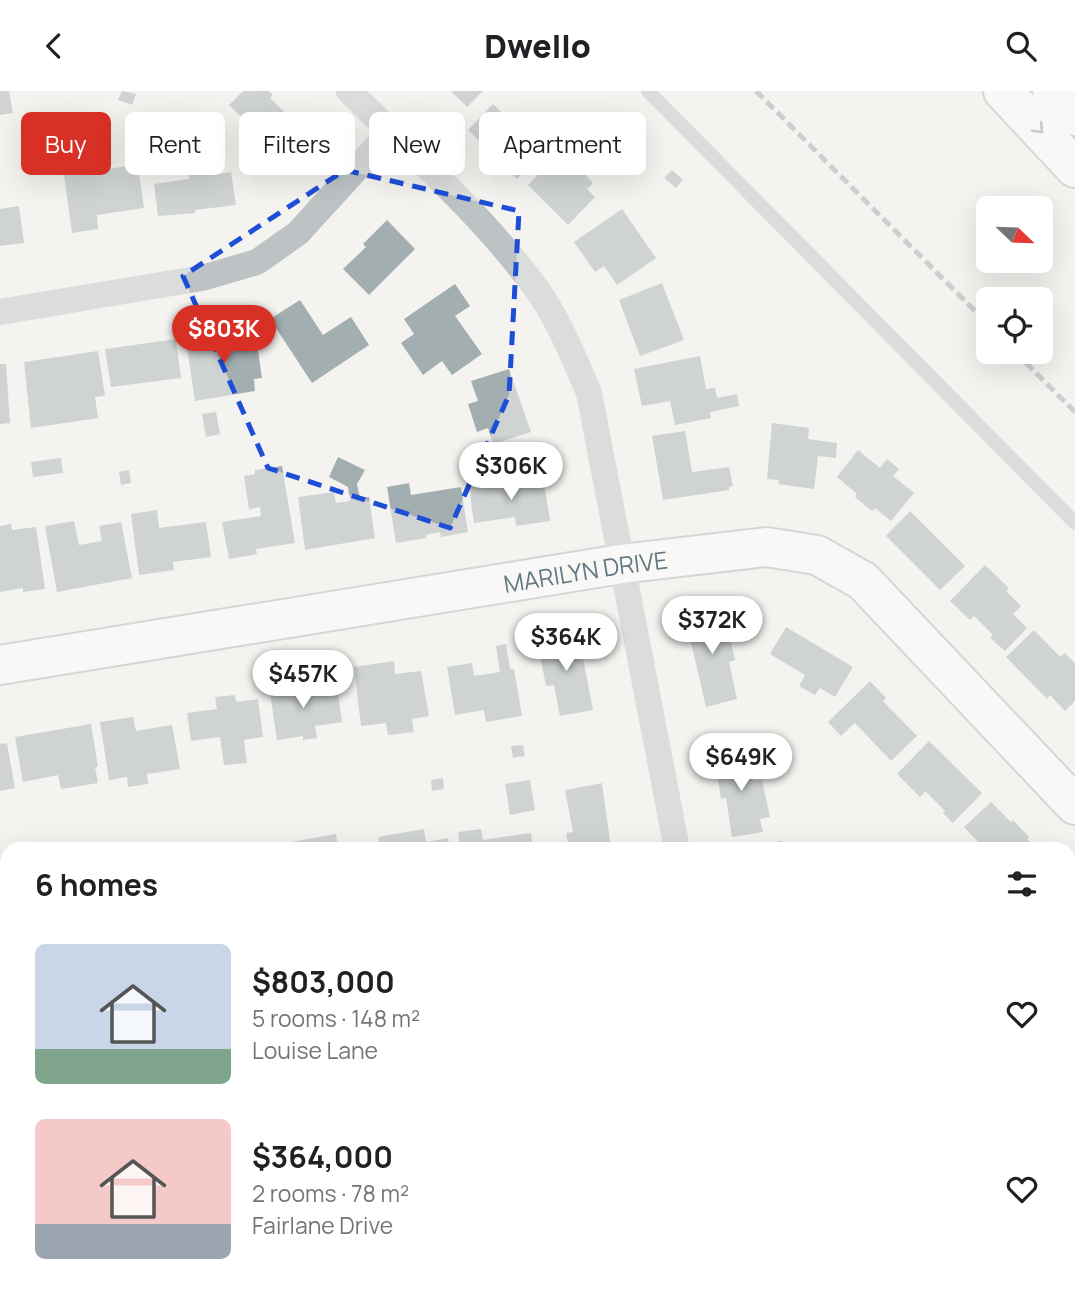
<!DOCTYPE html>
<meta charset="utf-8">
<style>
:root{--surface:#fff;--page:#f2f2f2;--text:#202124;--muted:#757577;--accent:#d93025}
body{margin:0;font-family:Manrope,sans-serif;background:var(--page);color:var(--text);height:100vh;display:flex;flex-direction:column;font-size:26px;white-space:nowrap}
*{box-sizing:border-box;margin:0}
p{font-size:23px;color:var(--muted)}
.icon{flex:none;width:38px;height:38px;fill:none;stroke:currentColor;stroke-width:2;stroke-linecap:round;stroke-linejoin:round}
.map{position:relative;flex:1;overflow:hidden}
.sheet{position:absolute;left:0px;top:751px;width:1076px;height:450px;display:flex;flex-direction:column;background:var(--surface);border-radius:21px 21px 0 0;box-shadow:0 7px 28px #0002}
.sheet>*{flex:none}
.hud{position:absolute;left:21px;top:21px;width:700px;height:63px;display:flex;gap:14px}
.needle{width:46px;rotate:113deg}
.fabs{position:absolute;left:976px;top:105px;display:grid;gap:14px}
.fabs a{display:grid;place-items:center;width:77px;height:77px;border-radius:10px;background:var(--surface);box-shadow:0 7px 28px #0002;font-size:35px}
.price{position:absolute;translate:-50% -60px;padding:0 16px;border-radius:24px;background:#fff;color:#222;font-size:23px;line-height:46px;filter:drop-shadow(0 2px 4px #0008)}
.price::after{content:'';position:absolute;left:50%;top:42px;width:21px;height:16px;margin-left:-10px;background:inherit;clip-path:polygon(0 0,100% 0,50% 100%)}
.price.selected{background:var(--accent);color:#fff}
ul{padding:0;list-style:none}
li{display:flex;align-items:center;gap:21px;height:175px;padding:0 35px}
li span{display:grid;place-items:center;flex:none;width:196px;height:140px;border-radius:10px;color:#555}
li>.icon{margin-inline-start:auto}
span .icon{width:84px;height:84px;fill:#fffc;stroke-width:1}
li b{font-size:30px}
h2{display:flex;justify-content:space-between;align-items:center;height:84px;padding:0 35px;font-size:30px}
.pill{padding:0 24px;border-radius:10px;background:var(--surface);box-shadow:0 7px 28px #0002;font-size:24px;line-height:63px}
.pill.selected{background:var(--accent);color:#fff}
header{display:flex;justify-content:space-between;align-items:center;height:91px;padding:0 35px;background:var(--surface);font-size:32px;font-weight:800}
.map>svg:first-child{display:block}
</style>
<header><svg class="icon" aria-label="back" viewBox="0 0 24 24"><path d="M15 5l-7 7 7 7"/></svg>Dwello<svg class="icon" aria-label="search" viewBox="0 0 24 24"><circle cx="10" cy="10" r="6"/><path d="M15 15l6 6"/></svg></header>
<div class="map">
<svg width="1075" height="1200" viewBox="0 0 1075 1200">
<rect width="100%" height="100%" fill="#f4f3f0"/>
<!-- building -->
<g fill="#a3aeb1">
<polygon points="0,0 9,0 13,22 0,24"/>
<polygon points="122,0 136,3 132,14 118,9"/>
<polygon points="243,0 269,0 273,4 270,7 304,40 280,64 229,14"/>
<polygon points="451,0 483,0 467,16"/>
<polygon points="493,13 514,33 522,24 552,53 517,88 468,39"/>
<polygon points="579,35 589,47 573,62 563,50"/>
<polygon points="564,57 580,73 577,75 593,92 587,98 595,106 568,134 528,94"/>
<polygon points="105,69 106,78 138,74 144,117 97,124 98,138 72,142 64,84 86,81 85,72"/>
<polygon points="210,73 212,84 231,81 236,114 195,119 195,122 158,125 154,93 189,88 187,76"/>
<polygon points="672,79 683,89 676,97 664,87"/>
<polygon points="19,115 24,152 0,155 0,118"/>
<polygon points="622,118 656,167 617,194 604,175 595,181 574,151"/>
<polygon points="387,129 415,158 369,204 343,178 366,156 363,153"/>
<polygon points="662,192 684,249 640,265 619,209"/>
<polygon points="455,193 470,215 455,225 482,263 452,284 442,270 423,284 401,252 414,243 404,228"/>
<polygon points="300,209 323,244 351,226 369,254 312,292 270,228"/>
<polygon points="255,239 262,287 254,288 255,300 195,310 186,250"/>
<polygon points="176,248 181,287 111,296 105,258"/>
<polygon points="98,260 105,305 95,306 98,327 31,337 24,271"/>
<polygon points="700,265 706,298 715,297 717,307 737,303 739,315 710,321 711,327 675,334 670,310 642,315 634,278"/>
<polygon points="0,273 6,273 10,332 0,333"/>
<polygon points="509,278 531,341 493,353 488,337 477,341 468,313 478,310 471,290"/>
<polygon points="216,321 220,343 206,346 202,323"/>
<polygon points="772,332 809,337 808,348 837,352 836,367 818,365 814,398 778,393 779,389 767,388"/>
<polygon points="685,340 692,381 729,376 733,395 729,396 729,399 663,409 652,345"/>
<polygon points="858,359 880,377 887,368 899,378 893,385 914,402 891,430 875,417 872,420 855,406 857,403 837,386"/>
<polygon points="338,366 365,379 357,393 360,407 369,406 375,447 305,459 298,406 334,401 336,412 350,410 348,396 329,386"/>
<polygon points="61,367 63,382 33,386 31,371"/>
<polygon points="282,375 295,452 256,458 257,463 229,468 222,431 261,425 260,416 249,418 244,385 255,383 255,379"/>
<polygon points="129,379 131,392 121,394 119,381"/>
<polygon points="543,385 550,430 516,435 515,426 474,432 469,396"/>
<polygon points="409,392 411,404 461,396 468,441 441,446 440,441 426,444 426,447 396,452 387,396"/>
<polygon points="157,419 159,437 206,431 211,466 173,471 174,479 139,484 131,423"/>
<polygon points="910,420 965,475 940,499 886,445"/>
<polygon points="74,430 79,454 102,450 99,435 121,431 132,487 57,501 45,435"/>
<polygon points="11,433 12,439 36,436 45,498 23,501 23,497 0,501 0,435"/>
<polygon points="985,474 1009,497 1006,500 1021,515 1013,523 1027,537 1005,560 990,547 993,544 974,525 970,529 950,510"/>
<polygon points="718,517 724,543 729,542 735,569 729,571 737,608 706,616 685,525"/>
<polygon points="786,536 853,576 835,606 820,597 815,604 799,595 805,584 770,563"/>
<polygon points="1034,539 1060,566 1065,562 1075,572 1075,610 1065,620 1050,604 1047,608 1006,566"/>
<polygon points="578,541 593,619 560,625 554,594 546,595 537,549"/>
<polygon points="506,553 510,578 514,578 522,625 486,631 484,619 455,624 447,576 472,572 474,585 500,581 496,555"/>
<polygon points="394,570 395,583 421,580 429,625 412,628 414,641 388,644 386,632 361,635 354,576"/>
<polygon points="870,590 886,607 883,610 917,645 891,670 855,632 841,645 828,631"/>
<polygon points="296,591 298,605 313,603 312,598 337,594 342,631 315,635 317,647 303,649 303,645 277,649 269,595"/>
<polygon points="235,604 236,611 258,608 263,646 244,649 247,672 224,674 220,646 191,650 187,622 217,618 215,606"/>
<polygon points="133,626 136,640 172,634 180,678 147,683 148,693 128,696 127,686 109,689 100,631"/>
<polygon points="91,633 98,676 95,676 98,692 61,698 58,684 23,691 15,646"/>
<polygon points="929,650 982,702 953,732 943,722 945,720 925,700 920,706 897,683"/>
<polygon points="7,652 15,697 0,700 0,653"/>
<polygon points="523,654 525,665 513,667 511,655"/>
<polygon points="748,658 753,690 762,689 770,726 760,728 763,741 732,746 726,707 721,708 714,664"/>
<polygon points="443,687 444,698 432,700 431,689"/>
<polygon points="530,689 535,719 510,724 505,693"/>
<polygon points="602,692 611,756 609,758 569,758 566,742 573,741 565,699"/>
<polygon points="991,711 1011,731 1013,729 1029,746 1027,748 1037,758 985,758 964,736"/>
<polygon points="424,738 426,751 448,747 450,758 380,758 378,746"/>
<polygon points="481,738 483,749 531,742 533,758 460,758 458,741"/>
<polygon points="336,743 338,758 293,758 291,751"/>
<polygon points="781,750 783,758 748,758 748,756"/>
<polygon points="6,819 7,875 0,876 0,820"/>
<polygon points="1075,945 1075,984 1069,986 1069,947"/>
<polygon points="7,999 7,1062 0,1043 0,1002"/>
<polygon points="1075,1126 1075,1160 1069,1154 1069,1129 1071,1130"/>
<polygon points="63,1194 113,1194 117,1200 52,1200"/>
<polygon points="749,1194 802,1194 799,1200 746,1200"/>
<polygon points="1000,1194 1056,1194 1048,1200 1005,1200"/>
</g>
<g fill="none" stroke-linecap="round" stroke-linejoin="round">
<!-- secondary casing -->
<g stroke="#afb6b9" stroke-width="42">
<g id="secondary">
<path id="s1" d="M0,574l621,-101 145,-17 51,8 46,26 212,224"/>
</g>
</g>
<!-- highway casing -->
<g stroke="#b0b5b7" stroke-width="42">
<g id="highway">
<polyline points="1003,0 1075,77"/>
<polyline points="1052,0 1075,25"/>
</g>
</g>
<!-- lane -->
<polyline stroke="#bdc2c4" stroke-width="14" points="648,0 1075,432"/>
<!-- street -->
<g stroke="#bdc2c4" stroke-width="26">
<path d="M349,0c63,62 131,122 184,193 25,33 40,72 56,109l88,456"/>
<polyline points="0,221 202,187 257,171 298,142 390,41"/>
<polyline points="1069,835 1075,829"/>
<polyline points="0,938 7,936"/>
<polyline points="662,1200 667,1194"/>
</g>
<!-- secondary -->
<use href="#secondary" stroke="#fff" stroke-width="38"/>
<!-- highway -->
<use href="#highway" stroke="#fff" stroke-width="38"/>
<!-- rail -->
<g stroke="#9ca5a8" stroke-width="5" stroke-dasharray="10 5" stroke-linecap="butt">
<polyline points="756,0 989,234"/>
<polyline points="1015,261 1075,321"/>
</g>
</g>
<!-- one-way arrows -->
<defs><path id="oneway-chevron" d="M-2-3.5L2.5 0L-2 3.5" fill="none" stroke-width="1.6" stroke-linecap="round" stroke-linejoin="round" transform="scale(1.75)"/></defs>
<use stroke="#92a0a6" href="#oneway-chevron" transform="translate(1039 38) rotate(47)"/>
<!-- marked area -->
<path d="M0 0H1075V1200H0ZM345,79l174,41 -10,184 -59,133 -182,-60 -85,-192z" fill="#f4f3f0" fill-opacity=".55" fill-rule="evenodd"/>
<path fill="none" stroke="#1d4ed8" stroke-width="5" stroke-dasharray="14 9" stroke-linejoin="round" d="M345,79l174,41 -10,184 -59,133 -182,-60 -85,-192z"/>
<g text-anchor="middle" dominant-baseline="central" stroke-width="7" stroke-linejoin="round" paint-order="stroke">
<!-- street labels -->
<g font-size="24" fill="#637880" stroke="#fff">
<text stroke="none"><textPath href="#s1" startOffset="593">MARILYN DRIVE</textPath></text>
</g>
</g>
</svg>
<div class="fabs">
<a><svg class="needle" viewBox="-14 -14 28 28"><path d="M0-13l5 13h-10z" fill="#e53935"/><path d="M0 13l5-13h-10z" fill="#757577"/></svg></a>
<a><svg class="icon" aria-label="locate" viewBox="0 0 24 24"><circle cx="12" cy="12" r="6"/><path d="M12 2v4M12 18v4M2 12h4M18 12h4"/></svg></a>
</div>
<b class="price selected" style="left:224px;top:274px">$803K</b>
<b class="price" style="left:511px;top:411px">$306K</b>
<b class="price" style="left:712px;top:565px">$372K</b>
<b class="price" style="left:566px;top:582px">$364K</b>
<b class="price" style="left:303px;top:619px">$457K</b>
<b class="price" style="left:741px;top:702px">$649K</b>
<div class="hud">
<a class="pill selected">Buy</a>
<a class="pill">Rent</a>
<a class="pill">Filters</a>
<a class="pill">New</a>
<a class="pill">Apartment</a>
</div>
<section class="sheet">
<h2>6 homes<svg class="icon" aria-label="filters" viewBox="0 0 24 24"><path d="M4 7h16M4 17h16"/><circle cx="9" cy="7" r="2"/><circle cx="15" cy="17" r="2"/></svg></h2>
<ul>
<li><span style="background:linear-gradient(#c9d6e8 75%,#7fa58c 0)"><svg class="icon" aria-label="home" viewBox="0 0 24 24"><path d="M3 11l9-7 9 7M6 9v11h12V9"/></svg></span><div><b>$803,000</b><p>5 rooms · 148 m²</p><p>Louise Lane</p></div><svg class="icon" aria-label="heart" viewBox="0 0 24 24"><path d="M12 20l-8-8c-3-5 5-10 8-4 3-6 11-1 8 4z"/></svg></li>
<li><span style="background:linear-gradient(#f6c9c9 75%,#9aa5b1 0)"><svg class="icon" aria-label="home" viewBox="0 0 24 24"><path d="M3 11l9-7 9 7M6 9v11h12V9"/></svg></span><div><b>$364,000</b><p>2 rooms · 78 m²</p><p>Fairlane Drive</p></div><svg class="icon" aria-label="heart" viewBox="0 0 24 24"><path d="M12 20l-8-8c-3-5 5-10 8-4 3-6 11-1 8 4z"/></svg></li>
</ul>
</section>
</div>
